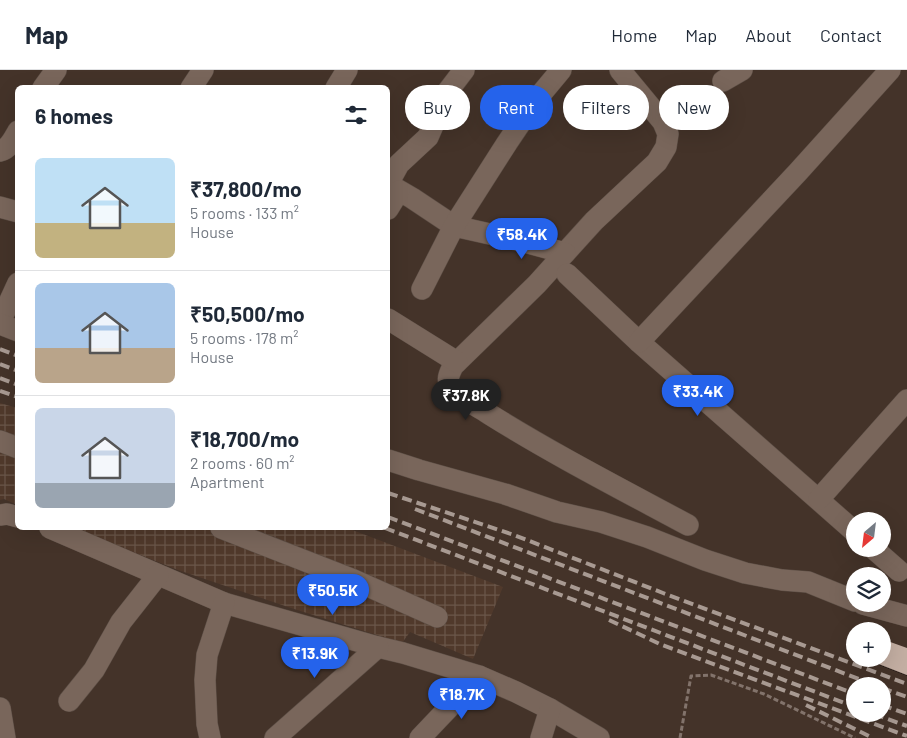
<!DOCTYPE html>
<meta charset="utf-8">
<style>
:root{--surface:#fff;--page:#f2f2f3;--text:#1f2937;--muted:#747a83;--line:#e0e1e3;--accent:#2563eb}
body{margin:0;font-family:Barlow,sans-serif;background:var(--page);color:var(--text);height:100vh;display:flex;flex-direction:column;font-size:19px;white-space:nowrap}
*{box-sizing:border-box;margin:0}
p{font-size:16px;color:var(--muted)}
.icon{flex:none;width:28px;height:28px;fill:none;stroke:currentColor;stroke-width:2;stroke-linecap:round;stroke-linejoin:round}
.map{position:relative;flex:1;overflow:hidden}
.sheet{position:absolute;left:15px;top:15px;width:375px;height:445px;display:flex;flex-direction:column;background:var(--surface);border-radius:8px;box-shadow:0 5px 20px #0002}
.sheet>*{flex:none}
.hud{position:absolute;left:405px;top:15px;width:426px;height:45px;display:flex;gap:10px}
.needle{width:32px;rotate:208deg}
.buttons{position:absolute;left:846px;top:442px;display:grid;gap:10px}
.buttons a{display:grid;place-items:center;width:45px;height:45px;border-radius:50%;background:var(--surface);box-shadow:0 5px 20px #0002;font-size:25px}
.price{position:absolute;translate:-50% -42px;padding:0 11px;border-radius:18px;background:var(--accent);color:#fff;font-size:16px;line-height:32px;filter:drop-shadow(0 1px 2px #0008)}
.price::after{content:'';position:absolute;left:50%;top:30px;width:15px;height:11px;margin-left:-8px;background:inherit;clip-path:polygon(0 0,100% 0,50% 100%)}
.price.on{background:#222;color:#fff}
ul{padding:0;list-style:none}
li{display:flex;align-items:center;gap:15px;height:125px;padding:0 20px}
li+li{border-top:1px solid var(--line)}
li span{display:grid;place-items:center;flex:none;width:140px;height:100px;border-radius:8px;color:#555}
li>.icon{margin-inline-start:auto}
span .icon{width:60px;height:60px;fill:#fffc;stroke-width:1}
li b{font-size:21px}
h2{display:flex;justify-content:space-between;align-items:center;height:60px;padding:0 20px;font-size:21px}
.chip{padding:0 18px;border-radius:22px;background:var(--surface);box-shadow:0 5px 20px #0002;font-size:18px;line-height:45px}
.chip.on{background:var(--accent);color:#fff}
header{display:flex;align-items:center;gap:30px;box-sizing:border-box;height:70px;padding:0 25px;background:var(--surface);border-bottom:1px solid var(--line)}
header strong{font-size:24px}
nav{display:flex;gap:28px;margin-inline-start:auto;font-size:18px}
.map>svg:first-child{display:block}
</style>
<header>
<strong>Map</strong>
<nav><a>Home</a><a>Map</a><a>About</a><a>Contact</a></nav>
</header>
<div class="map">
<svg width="907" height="668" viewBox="0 0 907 668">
<defs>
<pattern id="industrial-grid" width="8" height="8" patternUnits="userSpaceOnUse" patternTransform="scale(1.25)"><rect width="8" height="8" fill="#50392b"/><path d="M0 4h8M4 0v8" fill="none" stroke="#6a5649"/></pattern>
<filter id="shadow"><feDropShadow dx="5.5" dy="3" stdDeviation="0" flood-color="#0009"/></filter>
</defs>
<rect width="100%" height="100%" fill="#443329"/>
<!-- industrial -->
<g fill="url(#industrial-grid)">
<polygon points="0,333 17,338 17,435 4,429 0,430"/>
<polygon points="73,458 347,458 503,517 473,589 410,562 402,573 291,538 178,500"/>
</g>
<!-- building -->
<polygon fill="#c3aea2" filter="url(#shadow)" points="882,569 907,578 907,605 866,589 882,589"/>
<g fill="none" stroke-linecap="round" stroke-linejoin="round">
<!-- minor casing -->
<g stroke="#5d4f46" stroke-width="22">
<g id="minor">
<polyline points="464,0 448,21 428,67 399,94 388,114 412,128 454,156 517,170 565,183 594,151 657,92 666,77 668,64 663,52 620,0"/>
<polyline points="723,11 742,0"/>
<polyline points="43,18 56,0"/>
<polyline points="191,18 203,0"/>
<polyline points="336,18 347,0"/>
<path d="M0,81c9,-2 13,-11 18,-20"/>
<polyline points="0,137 18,142"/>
<polyline points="388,139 399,121"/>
<path d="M565,183l-28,31 -84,82c-4,8 -7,14 -2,22 7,9 28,19 38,26 64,40 132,75 199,111"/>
<polyline points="567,204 639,272 855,462"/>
<polyline points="422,219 454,156 507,73 536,30 561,0"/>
<polyline points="388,249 457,292"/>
<polyline points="0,252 18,213"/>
<polyline points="0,254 18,261"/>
<polyline points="639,272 798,102 890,0"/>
<polyline points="0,371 18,378"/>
<polyline points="388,390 419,400 505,424 557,442 601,452 647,467 705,490 745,503 782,510 808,512 855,531"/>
<polyline points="819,429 907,330"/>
<polyline points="0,445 7,444 18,447"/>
<polyline points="50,458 224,533 378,577 403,583 479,606 516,622 550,639 599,668"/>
<polyline points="221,458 354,510 437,547"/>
<polyline points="874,479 899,501"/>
<polyline points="863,534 907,546"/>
<polyline points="69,631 94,600 121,552 158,505"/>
<polyline points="0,638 5,668"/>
<polyline points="210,668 207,654 205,610 207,585 224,533"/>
<polyline points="275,668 378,577"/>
<polyline points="420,668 479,606"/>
<polyline points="541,668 550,639"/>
</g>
</g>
<!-- path -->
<polyline stroke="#82736b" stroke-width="3" stroke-dasharray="5 2.5" stroke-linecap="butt" points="680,668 691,606 711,605 764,624 855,668"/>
<!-- minor -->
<use href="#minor" stroke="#79665b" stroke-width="21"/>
<!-- rail -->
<g stroke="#a89a92" stroke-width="4" stroke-dasharray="10 5" stroke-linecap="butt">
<polyline points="0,279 18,286"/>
<polyline points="0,294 18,301"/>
<polyline points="0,308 18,315"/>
<polyline points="0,321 18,327"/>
<polyline points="388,423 514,465 663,523 907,614"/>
<polyline points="415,439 877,616"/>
<polyline points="388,447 855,624"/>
<polyline points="385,458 855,637"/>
<polyline points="609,550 662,575 907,666"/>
<polyline points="882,618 907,627"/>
<polyline points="806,635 873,668"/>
<polyline points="882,635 907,644"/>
<polyline points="874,644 907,656"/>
</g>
</g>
</svg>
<div class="buttons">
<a><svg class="needle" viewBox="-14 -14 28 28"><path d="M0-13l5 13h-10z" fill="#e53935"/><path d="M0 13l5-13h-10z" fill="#747a83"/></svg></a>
<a><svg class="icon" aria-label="layers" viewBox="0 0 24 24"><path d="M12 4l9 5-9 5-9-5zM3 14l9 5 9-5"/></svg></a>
<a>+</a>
<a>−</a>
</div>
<b class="price" style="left:522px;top:190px">₹58.4K</b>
<b class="price" style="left:698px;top:347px">₹33.4K</b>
<b class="price on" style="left:466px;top:351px">₹37.8K</b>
<b class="price" style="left:333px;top:546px">₹50.5K</b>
<b class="price" style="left:315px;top:609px">₹13.9K</b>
<b class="price" style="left:462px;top:650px">₹18.7K</b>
<div class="hud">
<a class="chip">Buy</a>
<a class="chip on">Rent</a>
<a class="chip">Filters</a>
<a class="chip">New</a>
</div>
<section class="sheet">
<h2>6 homes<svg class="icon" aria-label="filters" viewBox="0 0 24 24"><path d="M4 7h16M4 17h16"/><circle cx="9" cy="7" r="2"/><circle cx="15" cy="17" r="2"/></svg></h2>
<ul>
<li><span style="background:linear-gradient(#bfe0f5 65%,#c2b280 0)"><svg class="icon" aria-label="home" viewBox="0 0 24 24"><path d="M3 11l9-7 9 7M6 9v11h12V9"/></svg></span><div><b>₹37,800/mo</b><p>5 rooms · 133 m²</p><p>House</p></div></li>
<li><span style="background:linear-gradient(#a9c7e8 65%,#b9a48a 0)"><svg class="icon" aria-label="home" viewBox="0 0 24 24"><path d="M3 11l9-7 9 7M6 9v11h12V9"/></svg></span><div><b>₹50,500/mo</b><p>5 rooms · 178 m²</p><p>House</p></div></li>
<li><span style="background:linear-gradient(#c9d6e8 75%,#9aa5b1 0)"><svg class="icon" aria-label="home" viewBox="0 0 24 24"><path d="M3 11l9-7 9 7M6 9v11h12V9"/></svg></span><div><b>₹18,700/mo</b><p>2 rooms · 60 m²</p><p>Apartment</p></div></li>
</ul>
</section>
</div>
